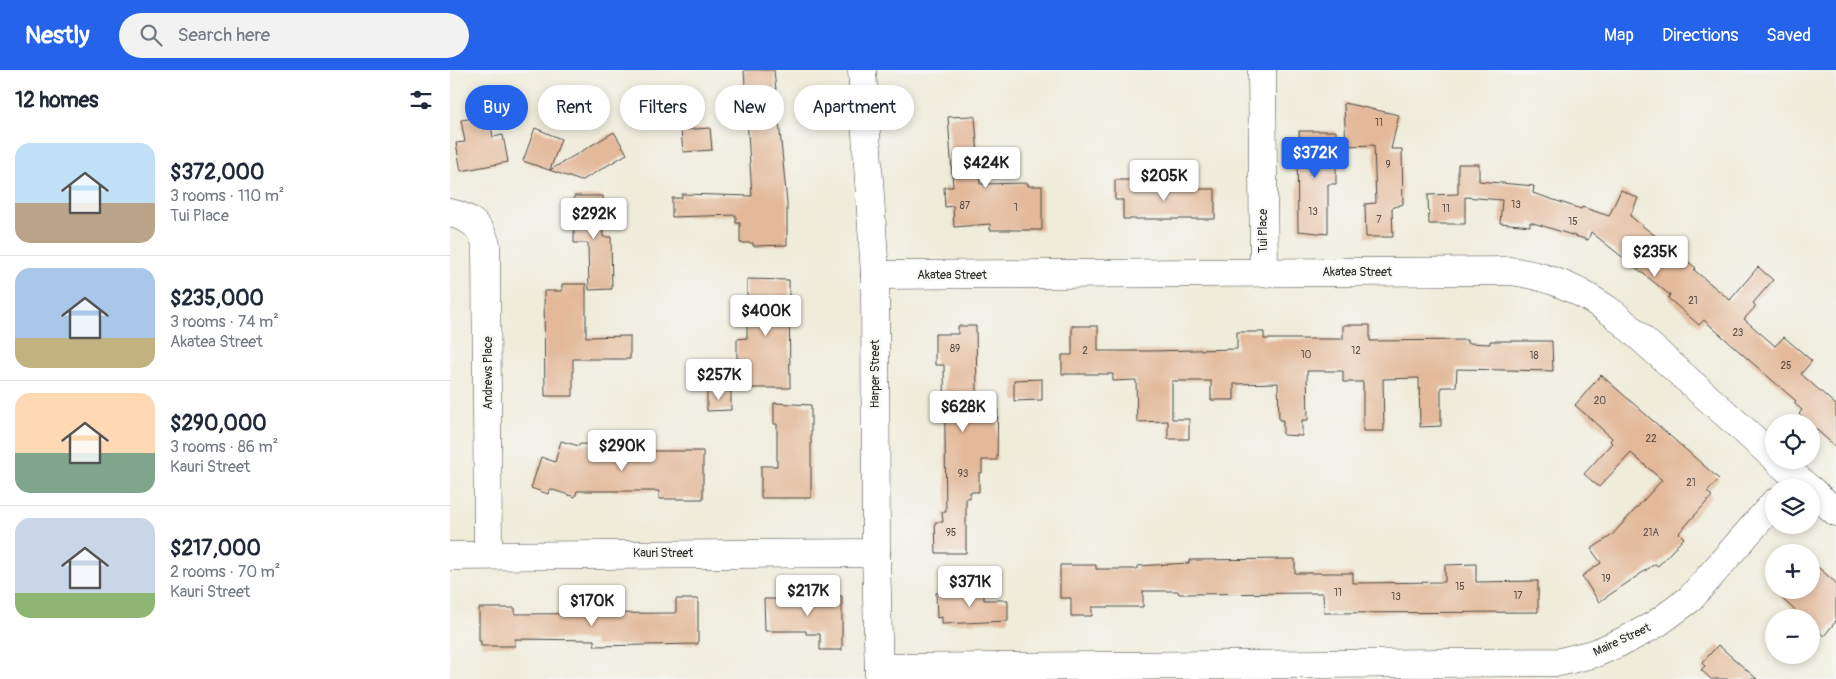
<!DOCTYPE html>
<meta charset="utf-8">
<style>
:root{--surface:#fff;--page:#f2f2f3;--text:#1f2937;--muted:#747a83;--line:#e0e1e3;--accent:#2563eb}
body{margin:0;font-family:Pangolin,sans-serif;background:var(--page);color:var(--text);height:100vh;display:flex;flex-direction:column;font-size:19px;white-space:nowrap}
*{box-sizing:border-box;margin:0}
p{font-size:16px;color:var(--muted)}
.icon{flex:none;width:28px;height:28px;fill:none;stroke:currentColor;stroke-width:2;stroke-linecap:round;stroke-linejoin:round}
.map{position:relative;flex:1;overflow:hidden}
.panel{display:flex;flex-direction:column;background:var(--surface);width:450px}
.panel>*{flex:none}
.banner{position:absolute;left:15px;top:15px;width:475px;height:45px;display:flex;gap:10px}
.buttons{position:absolute;left:1315px;top:344px;display:grid;gap:10px}
.buttons a{display:grid;place-items:center;width:55px;height:55px;border-radius:50%;background:var(--surface);box-shadow:0 2px 8px #0003;font-size:25px}
.price{position:absolute;translate:-50% -42px;padding:0 11px;border-radius:5px;background:#fff;color:#222;font-size:16px;line-height:32px;filter:drop-shadow(0 1px 2px #0008)}
.price::after{content:'';position:absolute;left:50%;top:30px;width:15px;height:11px;margin-left:-8px;background:inherit;clip-path:polygon(0 0,100% 0,50% 100%)}
.price.active{background:var(--accent);color:#fff}
ul{padding:0;list-style:none}
li{display:flex;align-items:center;gap:15px;height:125px;padding:0 15px}
li+li{border-top:1px solid var(--line)}
li span{display:grid;place-items:center;flex:none;width:140px;height:100px;border-radius:15px;color:#555}
li>.icon{margin-inline-start:auto}
span .icon{width:60px;height:60px;fill:#fffc;stroke-width:1}
li b{font-size:21px}
h2{display:flex;justify-content:space-between;align-items:center;height:60px;padding:0 15px;font-size:21px}
.chip{padding:0 18px;border-radius:22px;background:var(--surface);box-shadow:0 2px 8px #0003;font-size:18px;line-height:45px}
.chip.active{background:var(--accent);color:#fff}
header{display:flex;align-items:center;gap:30px;box-sizing:border-box;height:70px;padding:0 25px;background:var(--accent);color:#fff}
header strong{font-size:24px}
nav{display:flex;gap:28px;margin-inline-start:auto;font-size:18px}
.search{width:350px;height:45px;background:var(--page);display:flex;align-items:center;gap:12px;box-sizing:border-box;padding:0 18px;border-radius:28px;color:var(--muted);font-size:19px}
main{display:flex;flex:1;min-height:0}
.map>svg:first-child{display:block}
</style>
<header>
<strong>Nestly</strong>
<div class="search"><svg class="icon" aria-label="search" viewBox="0 0 24 24"><circle cx="10" cy="10" r="6"/><path d="M15 15l6 6"/></svg>Search here</div>
<nav><a>Map</a><a>Directions</a><a>Saved</a></nav>
</header>
<main>
<section class="panel">
<h2>12 homes<svg class="icon" aria-label="filters" viewBox="0 0 24 24"><path d="M4 7h16M4 17h16"/><circle cx="9" cy="7" r="2"/><circle cx="15" cy="17" r="2"/></svg></h2>
<ul>
<li><span style="background:linear-gradient(#bfe0f5 60%,#b9a48a 0)"><svg class="icon" aria-label="home" viewBox="0 0 24 24"><path d="M3 11l9-7 9 7M6 9v11h12V9"/></svg></span><div><b>$372,000</b><p>3 rooms · 110 m²</p><p>Tui Place</p></div></li>
<li><span style="background:linear-gradient(#a9c7e8 70%,#c2b280 0)"><svg class="icon" aria-label="home" viewBox="0 0 24 24"><path d="M3 11l9-7 9 7M6 9v11h12V9"/></svg></span><div><b>$235,000</b><p>3 rooms · 74 m²</p><p>Akatea Street</p></div></li>
<li><span style="background:linear-gradient(#ffd9b3 60%,#7fa58c 0)"><svg class="icon" aria-label="home" viewBox="0 0 24 24"><path d="M3 11l9-7 9 7M6 9v11h12V9"/></svg></span><div><b>$290,000</b><p>3 rooms · 86 m²</p><p>Kauri Street</p></div></li>
<li><span style="background:linear-gradient(#c9d6e8 75%,#8fb573 0)"><svg class="icon" aria-label="home" viewBox="0 0 24 24"><path d="M3 11l9-7 9 7M6 9v11h12V9"/></svg></span><div><b>$217,000</b><p>2 rooms · 70 m²</p><p>Kauri Street</p></div></li>
</ul>
</section>
<div class="map">
<svg width="1386" height="609" viewBox="0 0 1386 609">
<rect width="100%" height="100%" fill="#f6f6f2"/>
<filter id="ink" filterUnits="userSpaceOnUse"><feTurbulence type="fractalNoise" baseFrequency=".02" numOctaves="2"/><feDisplacementMap in="SourceGraphic" scale="10" xChannelSelector="R" yChannelSelector="G"/><feConvolveMatrix kernelMatrix="1 2 1 2 8 2 1 2 1" color-interpolation-filters="sRGB"/></filter>
<filter id="wash" filterUnits="userSpaceOnUse"><feTurbulence type="fractalNoise" baseFrequency=".0096" numOctaves="4" result="noise"/><feDisplacementMap in="SourceGraphic" scale="20" xChannelSelector="R" yChannelSelector="G"/><feGaussianBlur stdDeviation="1.12" result="paint"/><feColorMatrix in="noise" values="0 0 0 0 0 0 0 0 0 0 0 0 0 0 0 0 0 1.4 0 .05"/><feComposite in="paint" operator="in"/></filter>
<g filter="url(#wash)">
<rect width="100%" height="100%" fill="#efecda"/>
<g id="blocks">
<!-- building -->
<g fill="#e3b99a">
<polygon points="294,0 324,0 337,133 337,175 303,176 303,173 290,173 290,153 286,153 286,145 222,147 222,128 232,128 232,124 302,126"/>
<polygon points="894,33 949,45 941,79 952,79 953,134 942,138 943,167 916,167 915,134 926,133 924,75 896,76"/>
<polygon points="39,46 43,67 53,65 58,92 11,101 6,73 15,72 11,50"/>
<polygon points="522,46 525,47 530,114 578,113 578,116 592,116 592,160 540,160 540,154 504,157 503,136 495,137 494,117 503,117 498,47"/>
<polygon points="85,58 111,69 100,100 164,62 177,84 131,111 73,91"/>
<polygon points="260,58 262,80 233,82 231,60"/>
<polygon points="849,61 886,61 886,114 878,114 878,164 848,161 847,74 850,74"/>
<polygon points="1008,94 1029,94 1029,111 1084,116 1083,123 1131,139 1132,137 1159,146 1171,120 1188,128 1180,146 1246,198 1244,200 1280,230 1308,197 1323,210 1303,233 1306,236 1294,249 1325,276 1334,267 1362,291 1351,304 1386,335 1386,377 1349,344 1352,340 1344,333 1346,331 1282,275 1254,250 1249,255 1218,228 1220,225 1141,162 1138,170 1080,152 1080,156 1050,153 1052,130 1015,127 1015,154 979,154 978,125 1008,124"/>
<polygon points="665,110 702,110 702,119 765,119 765,149 673,149 673,130 665,130"/>
<polygon points="124,126 153,126 153,167 161,167 162,219 139,220 138,173 124,173"/>
<polygon points="297,209 339,210 340,318 287,318 287,269 297,268"/>
<polygon points="112,214 136,214 136,267 180,266 180,289 123,289 123,326 95,326 94,221 112,221"/>
<polygon points="893,255 920,255 920,271 1017,270 1017,273 1040,274 1040,271 1102,271 1103,301 1007,299 1006,317 991,317 991,356 970,357 969,308 933,309 934,361 913,361 913,312 893,312 893,301 857,301 858,350 852,350 852,366 833,365 833,350 829,350 828,313 784,314 784,330 761,330 761,311 722,311 722,349 739,349 739,369 718,369 718,351 687,352 686,310 663,311 663,304 612,304 612,285 622,285 622,256 648,256 648,281 702,281 787,279 787,262 814,262 814,269 893,269"/>
<polygon points="508,256 526,256 527,325 548,325 547,390 532,390 532,403 529,403 529,422 520,422 520,428 516,428 516,483 486,483 485,452 493,452 492,442 496,442 494,295 485,295 485,264 508,264"/>
<polygon points="1151,305 1269,409 1257,422 1262,426 1229,463 1234,468 1208,496 1205,494 1149,532 1132,506 1151,493 1141,479 1161,466 1212,410 1181,383 1149,417 1134,404 1162,373 1160,371 1162,368 1125,335"/>
<polygon points="592,309 592,330 564,331 564,310"/>
<polygon points="257,321 281,321 281,340 257,341"/>
<polygon points="324,333 361,335 361,428 311,428 311,396 327,396 327,354 324,354"/>
<polygon points="111,371 129,376 129,374 161,375 161,381 253,381 253,429 209,429 209,421 127,421 125,427 100,419 98,424 81,418 91,387 105,392"/>
<polygon points="845,489 845,503 903,503 903,513 995,512 995,495 1026,494 1026,512 1088,511 1088,542 874,543 873,523 729,524 728,521 693,521 693,537 642,537 642,546 621,546 621,528 610,528 610,495 646,495 646,499 687,499 687,496 739,493 739,490"/>
<polygon points="1361,491 1386,513 1386,551 1374,566 1361,555 1361,548 1353,548 1323,520 1361,520"/>
<polygon points="534,522 534,530 558,530 558,551 492,554 492,547 487,548 486,523"/>
<polygon points="335,525 392,526 392,580 370,580 370,564 356,564 356,561 315,561 314,529 335,529"/>
<polygon points="226,529 248,529 248,574 145,576 144,570 65,569 65,576 31,576 31,571 29,571 29,538 65,538 65,544 226,543"/>
<polygon points="1268,575 1307,609 1261,609 1251,600 1255,596 1252,593"/>
</g>
</g>
</g>
<g filter="url(#ink)">
<use href="#blocks" fill-opacity="0" stroke="#484845" stroke-width="1"/>
<g fill="none" stroke-linecap="round" stroke-linejoin="round">
<!-- street casing -->
<g stroke="#484845" stroke-width="29">
<g id="street">
<polyline points="412,0 425,205 426,483 429,609"/>
<polyline points="812,0 814,203"/>
<path d="M0,143c19,4 30,12 36,31l2,310"/>
<path d="M425,205l636,-4c42,6 69,19 103,43l160,143"/>
<polyline points="1327,390 1358,418"/>
<polyline points="1361,420 1386,442"/>
<polyline points="0,486 426,483"/>
<polyline points="429,598 1110,592 1146,583 1178,569 1206,554 1240,529 1324,433"/>
</g>
</g>
<!-- street -->
<use href="#street" stroke="#fff" stroke-width="28"/>
</g>
</g>
<g text-anchor="middle" dominant-baseline="central" stroke-width="4" stroke-linejoin="round" paint-order="stroke">
<!-- number labels -->
<g font-size="10" fill="#594e47">
<text x="929" y="53">11</text>
<text x="938" y="95">9</text>
<text x="1066" y="135">13</text>
<text x="515" y="136">87</text>
<text x="566" y="138">1</text>
<text x="996" y="139">11</text>
<text x="863" y="142">13</text>
<text x="929" y="150">7</text>
<text x="1123" y="152">15</text>
<text x="1243" y="231">21</text>
<text x="1288" y="263">23</text>
<text x="505" y="279">89</text>
<text x="635" y="281">2</text>
<text x="906" y="281">12</text>
<text x="856" y="285">10</text>
<text x="1084" y="286">18</text>
<text x="1336" y="296">25</text>
<text x="1150" y="331">20</text>
<text x="1201" y="369">22</text>
<text x="513" y="404">93</text>
<text x="1241" y="413">21</text>
<text x="501" y="463">95</text>
<text x="1201" y="463">21A</text>
<text x="1156" y="509">19</text>
<text x="1010" y="517">15</text>
<text x="888" y="523">11</text>
<text x="1068" y="526">17</text>
<text x="946" y="527">13</text>
</g>
<!-- street labels -->
<g font-size="12" fill="#2b2b2b" stroke="#f6f6f2">
<text transform="translate(813 161) rotate(-90)">Tui Place</text>
<text x="907" y="202">Akatea Street</text>
<text x="502" y="205">Akatea Street</text>
<text transform="translate(38 303) rotate(-90)">Andrews Place</text>
<text transform="translate(425 304) rotate(-90)">Harper Street</text>
<text x="213" y="483">Kauri Street</text>
<text transform="translate(1172 570) rotate(-25)">Maire Street</text>
</g>
</g>
</svg>
<div class="buttons">
<a><svg class="icon" aria-label="locate" viewBox="0 0 24 24"><circle cx="12" cy="12" r="6"/><path d="M12 2v4M12 18v4M2 12h4M18 12h4"/></svg></a>
<a><svg class="icon" aria-label="layers" viewBox="0 0 24 24"><path d="M12 4l9 5-9 5-9-5zM3 14l9 5 9-5"/></svg></a>
<a>+</a>
<a>−</a>
</div>
<b class="price active" style="left:865px;top:109px">$372K</b>
<b class="price" style="left:536px;top:119px">$424K</b>
<b class="price" style="left:714px;top:132px">$205K</b>
<b class="price" style="left:144px;top:170px">$292K</b>
<b class="price" style="left:1205px;top:208px">$235K</b>
<b class="price" style="left:316px;top:267px">$400K</b>
<b class="price" style="left:269px;top:331px">$257K</b>
<b class="price" style="left:513px;top:363px">$628K</b>
<b class="price" style="left:172px;top:402px">$290K</b>
<b class="price" style="left:520px;top:538px">$371K</b>
<b class="price" style="left:358px;top:547px">$217K</b>
<b class="price" style="left:142px;top:557px">$170K</b>
<div class="banner">
<a class="chip active">Buy</a>
<a class="chip">Rent</a>
<a class="chip">Filters</a>
<a class="chip">New</a>
<a class="chip">Apartment</a>
</div>
</div>
</main>
